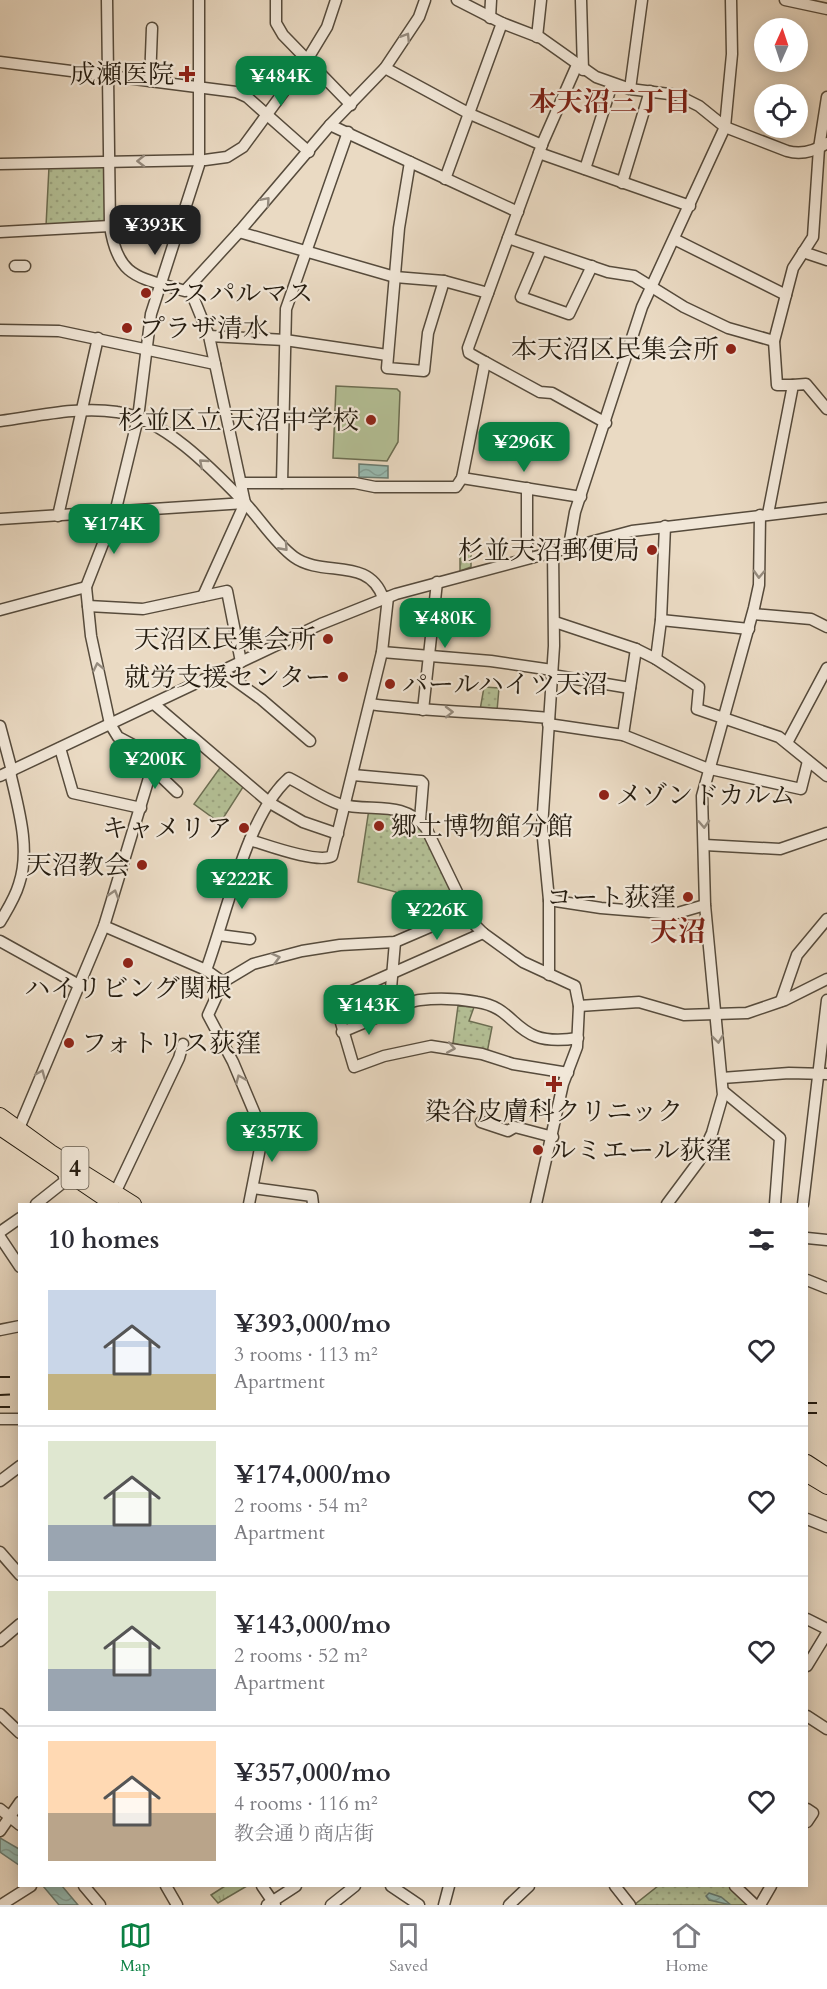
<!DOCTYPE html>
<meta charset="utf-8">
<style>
:root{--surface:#fff;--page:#f2f2f3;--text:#2b2b33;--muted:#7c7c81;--line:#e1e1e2;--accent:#0b8043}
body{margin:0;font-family:Cardo,"Noto Serif JP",serif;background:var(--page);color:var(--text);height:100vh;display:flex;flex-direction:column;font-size:22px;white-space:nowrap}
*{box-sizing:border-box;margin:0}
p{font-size:20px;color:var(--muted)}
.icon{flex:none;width:33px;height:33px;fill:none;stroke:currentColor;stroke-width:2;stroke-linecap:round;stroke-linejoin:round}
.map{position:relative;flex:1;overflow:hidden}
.sheet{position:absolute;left:18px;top:1203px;width:790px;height:684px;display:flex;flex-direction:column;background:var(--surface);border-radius:0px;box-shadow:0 3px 15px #0003}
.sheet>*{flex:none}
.needle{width:39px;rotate:3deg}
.buttons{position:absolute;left:754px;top:18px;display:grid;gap:12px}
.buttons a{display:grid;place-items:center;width:54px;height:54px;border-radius:50%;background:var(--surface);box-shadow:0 3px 15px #0003;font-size:30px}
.price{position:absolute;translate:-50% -51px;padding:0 14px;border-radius:12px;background:var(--accent);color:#fff;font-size:20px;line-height:39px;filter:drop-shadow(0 2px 3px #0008)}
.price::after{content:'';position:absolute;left:50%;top:36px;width:18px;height:14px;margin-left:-9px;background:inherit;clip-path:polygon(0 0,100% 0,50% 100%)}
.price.on{background:#222;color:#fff}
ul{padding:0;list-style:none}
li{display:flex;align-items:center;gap:18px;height:150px;padding:0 30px}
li+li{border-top:2px solid var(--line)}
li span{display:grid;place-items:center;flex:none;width:168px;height:120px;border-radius:0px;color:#555}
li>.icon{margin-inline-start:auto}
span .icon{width:72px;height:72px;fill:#fffc;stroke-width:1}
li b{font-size:26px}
h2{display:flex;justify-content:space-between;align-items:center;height:72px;padding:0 30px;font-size:26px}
.tab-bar{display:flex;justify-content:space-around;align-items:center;height:84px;border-top:2px solid var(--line);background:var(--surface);font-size:16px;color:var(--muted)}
.tab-bar a{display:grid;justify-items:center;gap:3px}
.tab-bar .on{color:var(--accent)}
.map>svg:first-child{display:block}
</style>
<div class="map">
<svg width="827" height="1905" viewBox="0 0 827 1905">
<defs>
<pattern id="grass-tufts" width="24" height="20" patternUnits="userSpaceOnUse" patternTransform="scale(1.5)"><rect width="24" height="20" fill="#b4c096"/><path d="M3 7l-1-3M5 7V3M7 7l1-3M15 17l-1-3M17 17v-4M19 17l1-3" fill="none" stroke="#9ba480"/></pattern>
<pattern id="park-dots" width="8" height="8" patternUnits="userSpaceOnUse" patternTransform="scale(1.5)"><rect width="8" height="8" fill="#b4c096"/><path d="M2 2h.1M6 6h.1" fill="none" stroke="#9ba480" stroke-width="1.8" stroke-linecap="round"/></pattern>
<pattern id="water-waves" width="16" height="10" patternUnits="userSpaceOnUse" patternTransform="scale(1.5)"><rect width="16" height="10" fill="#98bbb1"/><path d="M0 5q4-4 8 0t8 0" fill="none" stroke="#83a097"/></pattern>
</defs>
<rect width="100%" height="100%" fill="#eadac3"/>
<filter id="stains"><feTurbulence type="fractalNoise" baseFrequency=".00333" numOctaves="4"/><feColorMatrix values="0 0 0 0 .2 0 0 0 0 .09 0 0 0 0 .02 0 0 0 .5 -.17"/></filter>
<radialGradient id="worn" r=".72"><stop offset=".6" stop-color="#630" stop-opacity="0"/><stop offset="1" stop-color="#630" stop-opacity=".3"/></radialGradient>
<!-- grass -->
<g fill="url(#grass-tufts)" stroke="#6c6e52" stroke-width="1.5">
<polygon points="460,553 471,553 471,567 460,571"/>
<polygon points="225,1886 247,1886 218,1903 211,1895"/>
</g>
<!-- park -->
<g fill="url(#park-dots)" stroke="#6c6e52" stroke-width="1.5">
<polygon points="49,167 108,167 107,221 46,226"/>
<polygon points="484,687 499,688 497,711 480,710"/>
<polygon points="222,765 245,784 220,823 194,804"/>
<polygon points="369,809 388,810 418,821 462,909 416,931 404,907 399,907 396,892 358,882"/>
<polygon points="458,1006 474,1007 469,1021 492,1027 487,1053 453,1043"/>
<polygon points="658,1886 732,1886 750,1905 634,1905"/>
</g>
<!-- pitch -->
<polygon fill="#b4c096" stroke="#6c6e52" stroke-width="1.5" points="336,386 397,389 400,392 398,442 387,461 333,458"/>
<!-- water -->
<g fill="url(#water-waves)" stroke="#6a7b70" stroke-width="1.5">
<polygon points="359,464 388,466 388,478 359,477"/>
<polygon points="0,1838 19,1849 19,1865 0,1852"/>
<polygon points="43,1886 62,1886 78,1905 59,1905"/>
<polygon points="709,1893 721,1897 731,1905 709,1900 706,1896"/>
</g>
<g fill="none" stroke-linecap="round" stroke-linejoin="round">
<!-- minor casing -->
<g stroke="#564b3c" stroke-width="13">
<g id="minor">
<path d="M107,0l3,226c8,53 29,51 75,65l54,-59 91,-107 55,-57 34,-51 6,-17"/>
<polyline points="276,0 276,23 283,35 351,105"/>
<path d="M457,0l45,23 39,15 55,39 34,12 47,6 22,11 26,21 62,24c14,4 28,0 40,-8"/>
<polyline points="581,0 583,70"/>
<polyline points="785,0 827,9"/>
<polyline points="490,18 491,0"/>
<polyline points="537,37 541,0"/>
<polyline points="0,62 236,92 247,97 309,152"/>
<polyline points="385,68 470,114 542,145"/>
<polyline points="150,81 152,28"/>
<polyline points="630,89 642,0"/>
<polyline points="330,125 518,212"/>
<polyline points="539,153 690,206"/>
<polyline points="410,162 399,228 387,368 424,371 428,333 444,281"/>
<polyline points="0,164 205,160 227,157 243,147 307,60 327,27 336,0"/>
<polyline points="585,169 612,84"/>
<polyline points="445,179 502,23"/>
<polyline points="622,183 650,91"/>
<polyline points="0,232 110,226"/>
<polyline points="239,232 395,277 444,281 488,293"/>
<polyline points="508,238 608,272 634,276 684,307 728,328 774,341"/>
<polyline points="674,239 786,295"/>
<polyline points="541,250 521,297 569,314 592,266"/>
<polyline points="803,252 827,260"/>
<polyline points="15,266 25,266"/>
<polyline points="189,287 209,336 245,503 203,596"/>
<polyline points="0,330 59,331 215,364"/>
<polyline points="209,336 285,340 387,355"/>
<polyline points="485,362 540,392 552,393 606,423"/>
<polyline points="793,385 777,385 774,341 793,268 813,237 819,148 827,97"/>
<path d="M0,421c38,-5 79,-15 117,-9 47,6 97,59 128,91 16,17 30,40 49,54 29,21 75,-1 89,41"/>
<polyline points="462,478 581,497"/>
<polyline points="282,483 286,309 348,132"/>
<polyline points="242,486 245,483 355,483 375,487 456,487 462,478 485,362 469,353 468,348 543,142 577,65"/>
<polyline points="768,514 793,385 806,384 827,409"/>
<polyline points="58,516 98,338"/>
<polyline points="0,519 245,503"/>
<polyline points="569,546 575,512 642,307 725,127 732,54 731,0"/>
<polyline points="527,558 527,488"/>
<polyline points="88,606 143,609 227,591 241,662"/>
<polyline points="0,610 86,587"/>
<polyline points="753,614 811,619 827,627"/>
<polyline points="661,620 749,629"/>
<polyline points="555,622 636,649 656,659 699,687 697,709 779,737 827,776"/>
<polyline points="382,652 491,661 552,670"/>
<polyline points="656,659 661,620 665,526"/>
<polyline points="222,671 261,699 310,741"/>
<polyline points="552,675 630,688"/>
<polyline points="154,704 270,803 303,822 338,834"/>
<path d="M370,704c60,8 119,8 179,14"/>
<polyline points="423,710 437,582"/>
<polyline points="548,724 623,735 706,768 801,789 808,761"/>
<polyline points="0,726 12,771"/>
<polyline points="623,735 636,649"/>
<polyline points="787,743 827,668"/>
<polyline points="60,748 73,793 141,808"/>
<polyline points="152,768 177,792"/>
<polyline points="353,775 421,781 423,783 420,820"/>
<polyline points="0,776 321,624 396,594 632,531 827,508"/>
<path d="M250,840c17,5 67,24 82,16l50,-204 6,-55"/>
<polyline points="705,845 780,849 827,833"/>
<polyline points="549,900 601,908 674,914 705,905"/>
<path d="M0,922c7,-12 15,-24 19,-38 12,-35 -1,-77 -9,-112"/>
<polyline points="104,926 206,970 223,982"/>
<polyline points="483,933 334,999 354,1067 384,1056 431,1046 482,1054 513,1064 568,1073"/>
<polyline points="219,935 250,939"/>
<polyline points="0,941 79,985"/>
<path d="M395,942l-5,58 3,5c9,1 18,-4 27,-5 17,-2 40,-1 57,2 44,6 35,47 101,36"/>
<path d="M206,970c20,-53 41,-156 83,-192 16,8 33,20 50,26 32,9 63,-5 87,24l45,93 12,12 40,29 52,24 4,20 -2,41 -14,37 -27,120"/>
<polyline points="549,975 549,900 542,828 554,646 553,550"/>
<polyline points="223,982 253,964 302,951 340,945 395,942 467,911"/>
<polyline points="223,982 208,1015 233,1062 263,1133 249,1204"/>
<polyline points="781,1001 797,955 827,919"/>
<polyline points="579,1006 639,1002 684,1015 747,1013 785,1000 827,979"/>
<polyline points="342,1032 385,1014"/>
<polyline points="722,1078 789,1073 827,1074"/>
<polyline points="723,1091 780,1138 775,1204"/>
<polyline points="481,1122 508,1131 515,1127 553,1137"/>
<polyline points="17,1133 104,926 152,768 137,747 118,737 110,724 91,636 86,587 115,513 138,418 151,314 199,165 199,0"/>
<polyline points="253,1188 312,1196 313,1204"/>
<polyline points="115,1193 179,1058 183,1044"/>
<polyline points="36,1204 65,1181 63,1173"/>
<polyline points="667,1204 699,1161 712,1133 723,1095 705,905 702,796 754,608 759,585 760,515"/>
<polyline points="803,1204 827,1000"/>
<polyline points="0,1232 20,1218"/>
<polyline points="0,1237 20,1267"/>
<polyline points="807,1238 827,1240"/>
<polyline points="807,1280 827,1288"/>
<polyline points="0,1330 20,1326"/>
<polyline points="0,1419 20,1419"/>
<polyline points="0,1481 20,1466"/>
<polyline points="807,1519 827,1527"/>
<polyline points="0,1552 20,1575"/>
<polyline points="807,1619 827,1629"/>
<polyline points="0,1641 20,1624"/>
<polyline points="807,1666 827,1633"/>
<polyline points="0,1714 20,1733"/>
<polyline points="807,1716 827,1729"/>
<polyline points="0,1809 20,1825"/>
<polyline points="807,1809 813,1813 807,1822"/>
<polyline points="0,1831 20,1802"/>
<polyline points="84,1886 100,1905"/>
<polyline points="166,1886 177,1905"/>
<polyline points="262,1886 275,1905"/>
<polyline points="391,1886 419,1905"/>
<polyline points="615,1886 630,1905"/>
<polyline points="735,1886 755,1905"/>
<polyline points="1,1905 31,1886"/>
<polyline points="267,1905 296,1886"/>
<polyline points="331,1905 355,1886"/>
<polyline points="444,1905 449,1886"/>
<polyline points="509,1905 529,1886"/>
<polyline points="760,1905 771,1886"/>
</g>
</g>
<!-- major casing -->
<g stroke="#241b0f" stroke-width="16">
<g id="major">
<polyline points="0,1115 51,1152 134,1204"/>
<polyline points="0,1128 112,1204"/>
<polyline points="807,1462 827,1475"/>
<polyline points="807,1475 827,1487"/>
</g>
</g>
<!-- minor -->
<use href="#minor" stroke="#f1e7d8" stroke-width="10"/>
<!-- major -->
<use href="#major" stroke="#eadac3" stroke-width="14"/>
<!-- rail -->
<g stroke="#241b0f" stroke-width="2" stroke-dasharray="10 10" stroke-linecap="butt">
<polyline points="0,1377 20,1377"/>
<polyline points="0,1395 20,1394"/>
<polyline points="807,1403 827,1403"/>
<polyline points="0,1407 20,1407"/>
<polyline points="807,1413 827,1413"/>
</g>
</g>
<!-- one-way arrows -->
<defs><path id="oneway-chevron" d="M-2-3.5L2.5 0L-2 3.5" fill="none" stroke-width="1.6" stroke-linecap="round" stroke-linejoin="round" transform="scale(1.5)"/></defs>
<g stroke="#958b7e">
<use href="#oneway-chevron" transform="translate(406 37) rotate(-58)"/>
<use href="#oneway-chevron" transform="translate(141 161) rotate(179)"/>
<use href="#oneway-chevron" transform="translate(266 201) rotate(-49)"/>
<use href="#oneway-chevron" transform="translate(203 463) rotate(-139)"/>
<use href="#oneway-chevron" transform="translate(284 547) rotate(48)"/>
<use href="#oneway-chevron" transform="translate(759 574) rotate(92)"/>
<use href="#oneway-chevron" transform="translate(98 667) rotate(-102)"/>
<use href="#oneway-chevron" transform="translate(449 712) rotate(-1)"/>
<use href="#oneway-chevron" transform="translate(704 824) rotate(87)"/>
<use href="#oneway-chevron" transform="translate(114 894) rotate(-73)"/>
<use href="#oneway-chevron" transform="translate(276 958) rotate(-15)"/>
<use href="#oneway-chevron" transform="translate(718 1039) rotate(83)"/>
<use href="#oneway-chevron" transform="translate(451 1048) rotate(10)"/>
<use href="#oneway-chevron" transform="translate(41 1074) rotate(-67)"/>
<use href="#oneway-chevron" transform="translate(240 1079) rotate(-113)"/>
</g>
<!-- markers -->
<g fill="#8f2418" stroke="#f1e7d8" stroke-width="2">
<path d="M184 65h6v6h6v6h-6v6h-6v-6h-6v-6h6z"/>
<circle cx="146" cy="293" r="6"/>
<circle cx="127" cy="328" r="6"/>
<circle cx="731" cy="349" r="6"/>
<circle cx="371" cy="420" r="6"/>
<circle cx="652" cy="550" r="6"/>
<circle cx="328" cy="639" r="6"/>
<circle cx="343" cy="677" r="6"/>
<circle cx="390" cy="684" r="6"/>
<circle cx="604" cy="795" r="6"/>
<circle cx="379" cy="826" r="6"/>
<circle cx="244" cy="828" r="6"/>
<circle cx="142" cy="865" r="6"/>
<circle cx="688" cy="897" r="6"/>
<circle cx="128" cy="963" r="6"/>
<circle cx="69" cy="1043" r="6"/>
<path d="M551 1075h6v6h6v6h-6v6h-6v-6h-6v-6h6z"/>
<circle cx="538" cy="1150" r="6"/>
</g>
<g text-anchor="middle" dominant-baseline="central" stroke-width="4.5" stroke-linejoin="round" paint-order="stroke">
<!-- shield labels -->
<rect fill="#f1e7d8" stroke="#62584b" stroke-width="1.5" x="61.5" y="1147" width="27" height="42" rx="4.5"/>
<g font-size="24" font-weight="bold" fill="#241b0f">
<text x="75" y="1168">4</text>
</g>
<!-- poi labels -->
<g font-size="26" fill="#241b0f" stroke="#f1e7d8" text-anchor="end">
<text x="174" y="74">成瀬医院</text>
<text x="158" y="293" text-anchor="start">ラスパルマス</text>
<text x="139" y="328" text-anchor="start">プラザ清水</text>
<text x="719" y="349">本天沼区民集会所</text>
<text x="359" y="420">杉並区立 天沼中学校</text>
<text x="640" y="550">杉並天沼郵便局</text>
<text x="316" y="639">天沼区民集会所</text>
<text x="331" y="677">就労支援センター</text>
<text x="402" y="684" text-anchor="start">パールハイツ天沼</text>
<text x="616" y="795" text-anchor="start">メゾンドカルム</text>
<text x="391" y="826" text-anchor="start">郷土博物館分館</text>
<text x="232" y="828">キャメリア</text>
<text x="130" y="865">天沼教会</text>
<text x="676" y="897">コート荻窪</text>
<text x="128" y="988" text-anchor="middle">ハイリビング関根</text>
<text x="81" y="1043" text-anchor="start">フォトリス荻窪</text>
<text x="554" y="1111" text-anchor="middle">染谷皮膚科クリニック</text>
<text x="550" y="1150" text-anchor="start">ルミエール荻窪</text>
</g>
<!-- neighbourhood labels -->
<g font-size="27" font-weight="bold" fill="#7a1f14" stroke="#f1e7d8">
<text x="610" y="102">本天沼三丁目</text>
</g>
<!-- quarter labels -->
<g font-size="28" font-weight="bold" fill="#7a1f14" stroke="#f1e7d8">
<text x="678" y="932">天沼</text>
</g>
</g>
<rect width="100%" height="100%" filter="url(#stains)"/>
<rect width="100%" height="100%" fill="url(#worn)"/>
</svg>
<div class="buttons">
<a><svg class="needle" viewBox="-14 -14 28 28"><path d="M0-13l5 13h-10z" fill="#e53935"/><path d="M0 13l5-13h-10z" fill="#7c7c81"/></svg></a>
<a><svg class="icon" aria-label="locate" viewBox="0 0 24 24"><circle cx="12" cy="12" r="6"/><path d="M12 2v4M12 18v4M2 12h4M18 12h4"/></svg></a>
</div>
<b class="price" style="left:281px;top:107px">¥484K</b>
<b class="price on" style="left:155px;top:256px">¥393K</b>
<b class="price" style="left:524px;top:473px">¥296K</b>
<b class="price" style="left:114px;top:555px">¥174K</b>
<b class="price" style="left:445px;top:649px">¥480K</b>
<b class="price" style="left:155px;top:790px">¥200K</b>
<b class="price" style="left:242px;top:910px">¥222K</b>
<b class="price" style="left:437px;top:941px">¥226K</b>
<b class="price" style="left:369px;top:1036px">¥143K</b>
<b class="price" style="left:272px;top:1163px">¥357K</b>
<section class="sheet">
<h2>10 homes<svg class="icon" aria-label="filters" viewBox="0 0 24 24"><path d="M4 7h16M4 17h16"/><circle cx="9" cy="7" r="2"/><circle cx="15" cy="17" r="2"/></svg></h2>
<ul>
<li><span style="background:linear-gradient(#c9d6e8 70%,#c2b280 0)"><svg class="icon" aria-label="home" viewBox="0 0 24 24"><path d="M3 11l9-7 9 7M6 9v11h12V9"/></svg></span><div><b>¥393,000/mo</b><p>3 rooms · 113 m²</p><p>Apartment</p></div><svg class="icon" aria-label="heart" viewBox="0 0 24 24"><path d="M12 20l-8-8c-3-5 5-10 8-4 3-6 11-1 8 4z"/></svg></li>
<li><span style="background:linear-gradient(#dfe7d0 70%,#9aa5b1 0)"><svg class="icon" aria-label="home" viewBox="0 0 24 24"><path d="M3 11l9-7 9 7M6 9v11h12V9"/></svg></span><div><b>¥174,000/mo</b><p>2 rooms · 54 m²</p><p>Apartment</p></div><svg class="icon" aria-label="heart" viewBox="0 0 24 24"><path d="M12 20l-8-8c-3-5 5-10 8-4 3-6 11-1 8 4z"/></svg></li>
<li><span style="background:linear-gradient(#dfe7d0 65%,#9aa5b1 0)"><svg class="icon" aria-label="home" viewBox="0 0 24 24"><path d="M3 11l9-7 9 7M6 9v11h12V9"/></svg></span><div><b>¥143,000/mo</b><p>2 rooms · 52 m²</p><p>Apartment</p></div><svg class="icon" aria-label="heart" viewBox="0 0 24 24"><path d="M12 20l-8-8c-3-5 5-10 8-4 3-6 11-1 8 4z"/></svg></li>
<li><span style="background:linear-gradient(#ffd9b3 60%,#b9a48a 0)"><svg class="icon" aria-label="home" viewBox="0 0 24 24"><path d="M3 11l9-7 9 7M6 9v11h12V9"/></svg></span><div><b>¥357,000/mo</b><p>4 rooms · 116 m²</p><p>教会通り商店街</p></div><svg class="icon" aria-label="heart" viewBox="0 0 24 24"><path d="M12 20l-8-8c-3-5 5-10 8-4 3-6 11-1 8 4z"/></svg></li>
</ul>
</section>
</div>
<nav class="tab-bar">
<a class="on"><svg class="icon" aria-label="map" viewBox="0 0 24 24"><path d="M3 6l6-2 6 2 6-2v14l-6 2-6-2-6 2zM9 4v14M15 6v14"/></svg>Map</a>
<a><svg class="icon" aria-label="saved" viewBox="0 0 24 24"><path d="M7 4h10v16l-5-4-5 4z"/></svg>Saved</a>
<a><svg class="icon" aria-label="home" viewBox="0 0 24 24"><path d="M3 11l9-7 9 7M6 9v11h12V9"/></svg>Home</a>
</nav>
